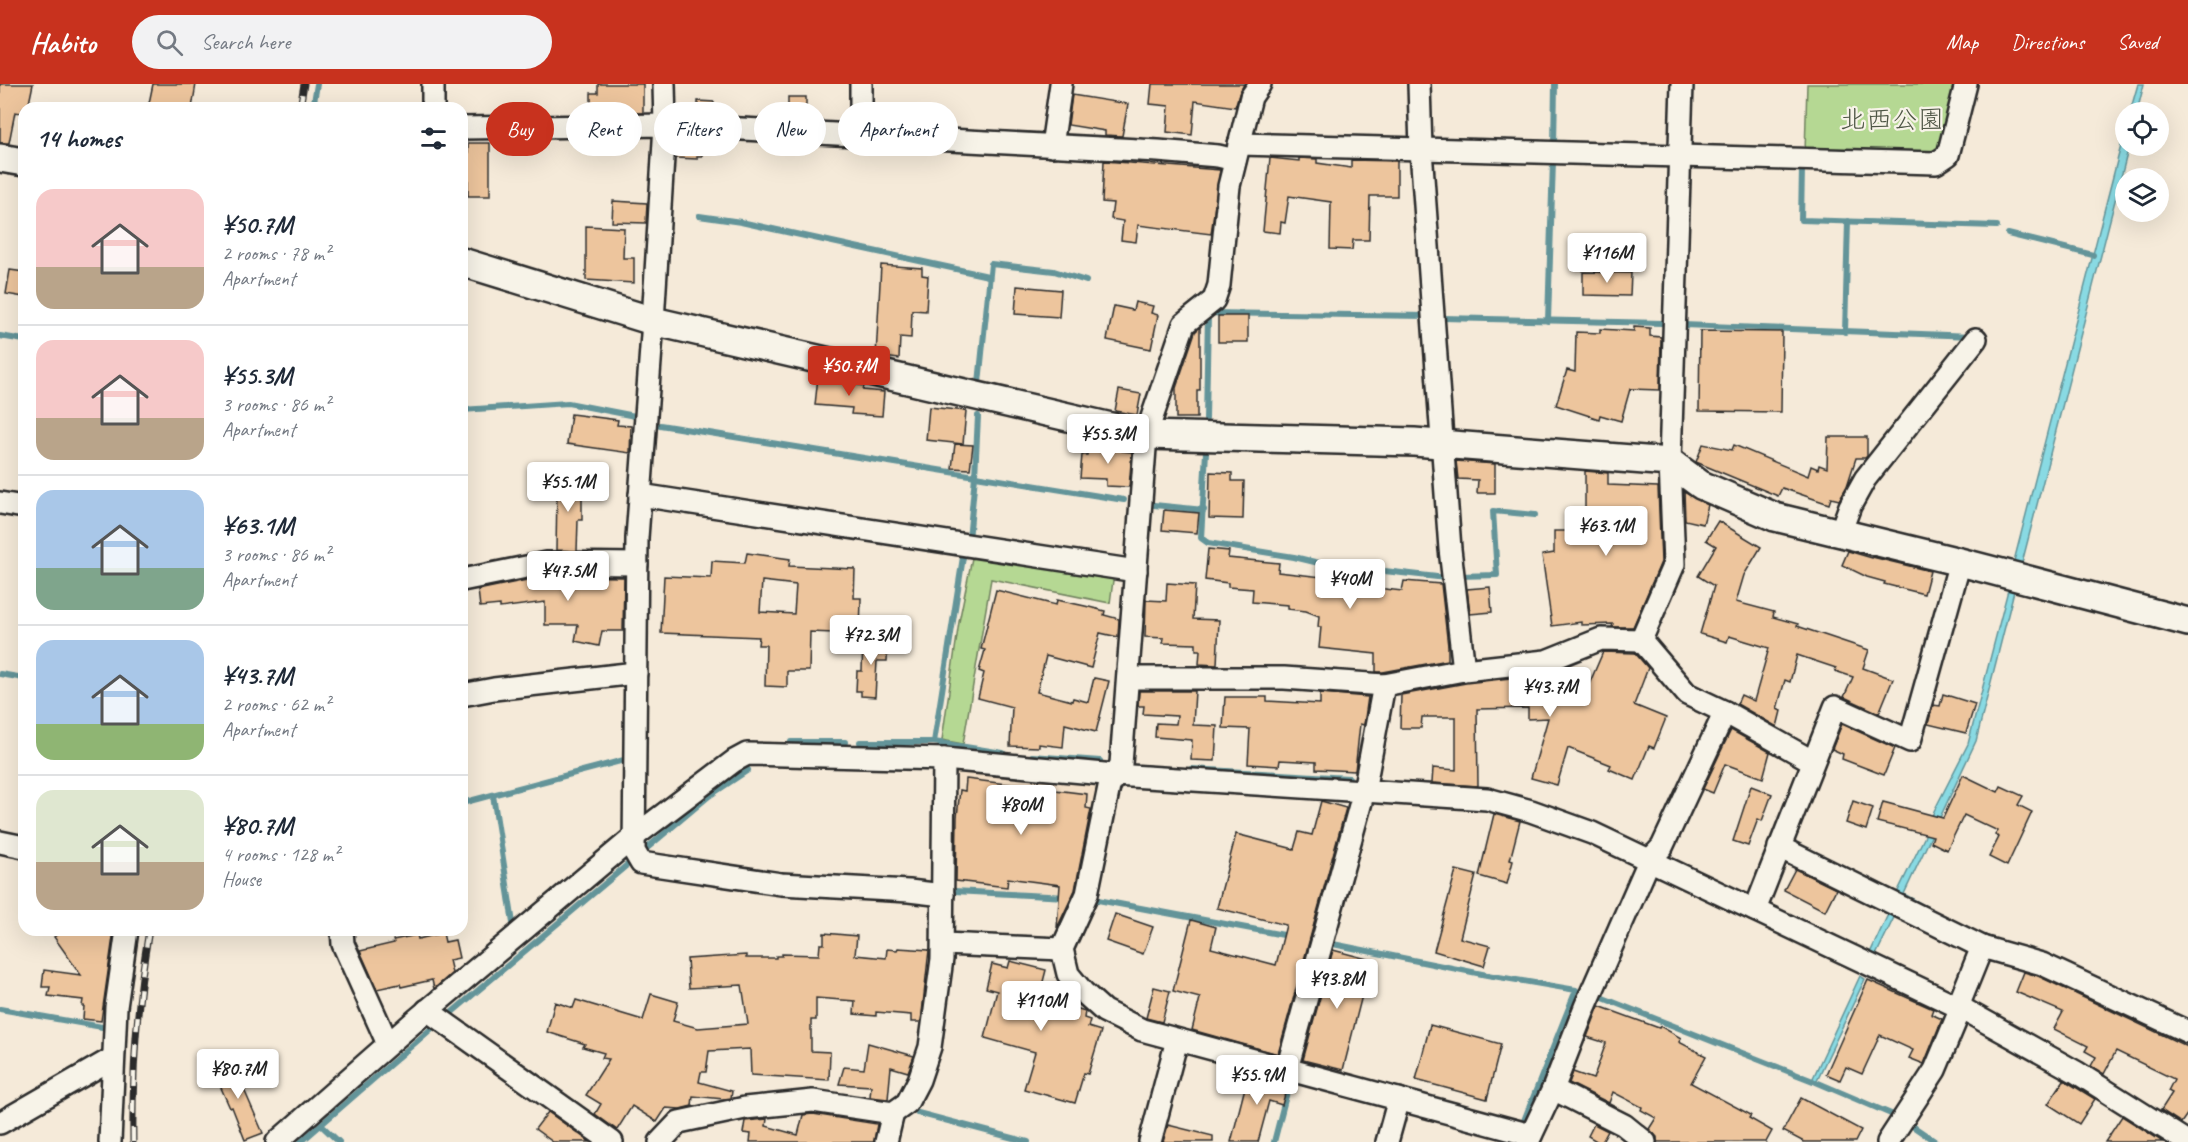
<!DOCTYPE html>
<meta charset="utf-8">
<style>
:root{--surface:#fff;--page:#f2f2f3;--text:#1f2937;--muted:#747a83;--line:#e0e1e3;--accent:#c8321e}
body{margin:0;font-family:Caveat,"Klee One",sans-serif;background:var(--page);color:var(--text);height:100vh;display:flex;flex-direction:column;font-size:22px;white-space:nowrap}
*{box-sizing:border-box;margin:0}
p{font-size:20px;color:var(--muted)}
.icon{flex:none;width:33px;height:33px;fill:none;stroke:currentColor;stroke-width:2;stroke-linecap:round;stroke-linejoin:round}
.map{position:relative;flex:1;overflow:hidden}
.side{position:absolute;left:18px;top:18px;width:450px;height:834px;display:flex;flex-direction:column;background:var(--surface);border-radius:18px;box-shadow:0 6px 24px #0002}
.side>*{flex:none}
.banner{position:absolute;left:486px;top:18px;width:570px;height:54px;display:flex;gap:12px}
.tools{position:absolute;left:2115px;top:18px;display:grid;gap:12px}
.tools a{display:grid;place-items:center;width:54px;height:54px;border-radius:50%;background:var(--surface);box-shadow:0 6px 24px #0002;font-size:30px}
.price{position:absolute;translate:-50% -51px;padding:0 14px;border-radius:6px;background:#fff;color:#222;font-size:20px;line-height:39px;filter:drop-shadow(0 2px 3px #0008)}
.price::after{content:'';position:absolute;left:50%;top:36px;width:18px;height:14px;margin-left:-9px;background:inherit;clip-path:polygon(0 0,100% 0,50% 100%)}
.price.active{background:var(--accent);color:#fff}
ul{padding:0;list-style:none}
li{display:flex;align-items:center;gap:18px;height:150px;padding:0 18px}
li+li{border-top:2px solid var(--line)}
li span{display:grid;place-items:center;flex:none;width:168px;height:120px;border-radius:18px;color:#555}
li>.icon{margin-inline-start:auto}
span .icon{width:72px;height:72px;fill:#fffc;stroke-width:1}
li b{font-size:26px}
h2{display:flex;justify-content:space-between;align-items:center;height:72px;padding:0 18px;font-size:26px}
.tag{padding:0 21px;border-radius:27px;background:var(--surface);box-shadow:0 6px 24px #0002;font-size:21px;line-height:54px}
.tag.active{background:var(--accent);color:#fff}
header{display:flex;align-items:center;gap:36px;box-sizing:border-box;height:84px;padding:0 30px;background:var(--accent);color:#fff}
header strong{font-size:28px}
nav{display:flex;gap:33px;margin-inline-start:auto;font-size:21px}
.search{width:420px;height:54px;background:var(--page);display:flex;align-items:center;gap:15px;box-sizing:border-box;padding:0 21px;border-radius:33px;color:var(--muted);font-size:22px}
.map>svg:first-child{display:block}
</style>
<header>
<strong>Habito</strong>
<div class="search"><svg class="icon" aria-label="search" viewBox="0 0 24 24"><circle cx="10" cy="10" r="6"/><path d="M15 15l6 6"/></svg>Search here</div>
<nav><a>Map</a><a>Directions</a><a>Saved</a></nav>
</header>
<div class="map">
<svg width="2188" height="1058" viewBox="0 0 2188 1058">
<rect width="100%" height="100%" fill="#f5ead9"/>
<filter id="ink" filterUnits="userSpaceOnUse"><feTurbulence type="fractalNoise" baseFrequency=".0167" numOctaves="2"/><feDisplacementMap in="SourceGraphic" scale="12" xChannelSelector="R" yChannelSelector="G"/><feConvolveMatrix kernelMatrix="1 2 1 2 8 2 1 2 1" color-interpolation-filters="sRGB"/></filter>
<g filter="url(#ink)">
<!-- built -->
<polygon fill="#f3dfc7" points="957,689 1099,698 1082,811 951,804 953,698"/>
<!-- green -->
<g fill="#b5d893" stroke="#70825f" stroke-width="1.5">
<polygon points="1807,0 1958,0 1941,64 1932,72 1805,69"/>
<polygon points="973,469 1114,489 1110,519 991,495 963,660 942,656 959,538"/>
</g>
<!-- water -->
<g fill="#89dae3" stroke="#639499" stroke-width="1.5">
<polygon points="2138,0 2144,0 2137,28 2130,28"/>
<polygon points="2125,46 2126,62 2129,62 2021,483 2013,481"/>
<polygon points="2008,506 2014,507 1976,657 1904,810 1967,845 1896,811 1924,754 1934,727 1968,660"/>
<polygon points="1891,824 1897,827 1876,871 1870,869"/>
<polygon points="1860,892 1865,895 1816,998 1814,998 1813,994"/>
</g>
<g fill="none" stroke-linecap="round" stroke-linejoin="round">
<!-- stream -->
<g stroke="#639499" stroke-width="6">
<polyline points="313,24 317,0"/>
<polyline points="1554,62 1555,0"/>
<polyline points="1802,84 1801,136 1997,142"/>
<polyline points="699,132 741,138 988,192"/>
<polyline points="2008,150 2093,171"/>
<polyline points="1442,234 1662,239"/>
<polyline points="1548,237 1553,77"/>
<polyline points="1683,241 1973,252"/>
<polyline points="1845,248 1848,137"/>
<polyline points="0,252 24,256"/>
<polyline points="979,299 991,180 1054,187 1086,197"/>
<polyline points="462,326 568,319 640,333"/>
<polyline points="1206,335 1208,229 1428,232"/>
<polyline points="660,341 1124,416"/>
<polyline points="1206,368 1201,454 1208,459 1294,473 1323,480 1446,494"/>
<polyline points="1154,421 1204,426"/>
<polyline points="969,456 975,392 978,332"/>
<polyline points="963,473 934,658 1003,669"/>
<polyline points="1458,492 1497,491 1493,427 1535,431"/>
<polyline points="0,590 24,594"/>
<polyline points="791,658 845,658"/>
<polyline points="860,658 934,658"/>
<polyline points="1032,672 1100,677"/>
<polyline points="1191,685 1349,694"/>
<polyline points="493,711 513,839"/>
<polyline points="462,719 624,676"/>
<polyline points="954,807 1067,813"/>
<polyline points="1098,816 1289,852"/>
<polyline points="1333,860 1487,891 1576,906"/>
<polyline points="1603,914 1813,997"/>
<polyline points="0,925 108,944"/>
<polyline points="450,930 709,712 748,686"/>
<polyline points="1816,998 1898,1033"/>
<polyline points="918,1029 1028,1058"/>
<polyline points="1523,1039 1574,911"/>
<polyline points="321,1041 339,1058"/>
<polyline points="1911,1041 1936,1058"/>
<polyline points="301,1058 431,945"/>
<polyline points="1274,1058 1289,1000"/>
</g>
</g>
<!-- building -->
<g fill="#edc59d" stroke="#2b2b2b" stroke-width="1.5" fill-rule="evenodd">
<polygon points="0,0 33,0 28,24 23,24 22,29 15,28 9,59 0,59"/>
<polygon points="153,0 196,0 192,24 148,24"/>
<polygon points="598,0 643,0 643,29 591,29 591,9 598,9"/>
<polygon points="1152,0 1244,0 1239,10 1235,23 1195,17 1192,51 1167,48 1169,22 1150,20"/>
<polygon points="1072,11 1128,20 1122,52 1105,51 1105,47 1068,41"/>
<rect x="788" y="13" width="18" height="15"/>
<polygon points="698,17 714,18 713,31 698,30"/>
<polygon points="677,54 721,57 721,70 702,69 702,72 697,72 697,75 676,74"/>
<rect x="468" y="59" width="22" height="53"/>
<polygon points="1270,74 1299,77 1299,74 1317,75 1317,79 1351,84 1351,76 1397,77 1397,112 1370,112 1369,156 1353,156 1352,166 1330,165 1331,118 1289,112 1285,139 1281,138 1280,149 1263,147"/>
<polygon points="1104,77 1220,86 1211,150 1138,141 1136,158 1121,156 1123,137 1111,135 1113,119 1102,118"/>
<polygon points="613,117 647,119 646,139 612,138"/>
<polygon points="586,142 624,144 623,174 634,174 634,199 586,196"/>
<polygon points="881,181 922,184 922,191 928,192 926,227 912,226 911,254 900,253 899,275 876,272"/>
<polygon points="10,186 24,188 24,213 6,210"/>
<polygon points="1583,188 1631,189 1630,212 1583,211"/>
<polygon points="1017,202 1061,206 1059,233 1015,230"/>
<polygon points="1135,218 1153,222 1151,229 1158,231 1151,265 1107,256 1114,222 1133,226"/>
<rect x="1218" y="232" width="30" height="26"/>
<polygon points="1200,243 1200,306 1197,306 1197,334 1176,334 1176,304 1195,248"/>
<polygon points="1634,243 1650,244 1650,252 1661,253 1660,306 1630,305 1621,337 1600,331 1599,335 1556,321 1567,286 1575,288 1576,248 1600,249 1600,245 1634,247"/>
<polygon points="1700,247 1782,248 1781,328 1699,327"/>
<polygon points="818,293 864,302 863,306 884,308 882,332 851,330 852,324 815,321"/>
<polygon points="1119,306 1141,310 1137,331 1115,327"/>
<polygon points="929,323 966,327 963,360 926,356"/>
<polygon points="571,330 618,336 617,341 631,342 630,369 567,360"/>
<polygon points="1828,353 1867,353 1867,372 1865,374 1856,374 1847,402 1839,416 1831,414 1829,420 1782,404 1778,412 1696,378 1703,360 1732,366 1734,361 1808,392 1811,382 1818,385 1819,381 1827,384"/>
<polygon points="955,360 973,361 970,385 952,384"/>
<polygon points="1095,360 1122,362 1122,367 1132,368 1129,403 1106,402 1106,395 1080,394 1082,371 1087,371 1088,364 1094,365"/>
<polygon points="1456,377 1495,380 1495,409 1477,409 1478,396 1458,395"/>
<polygon points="1585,387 1608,389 1608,401 1658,403 1661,478 1633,543 1612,543 1613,540 1581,541 1581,538 1552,542 1542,471 1554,469 1554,447 1574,447 1574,435 1585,435"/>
<polygon points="1210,388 1232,389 1232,397 1244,397 1243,435 1209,434"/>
<polygon points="560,390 579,390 578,408 582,408 582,436 578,436 577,467 556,466 557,407 559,407"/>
<polygon points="1684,408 1708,421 1703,440 1685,436"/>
<polygon points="1164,426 1199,429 1197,449 1162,446"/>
<polygon points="1718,437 1761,463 1744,491 1736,518 1774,528 1773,533 1798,540 1797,542 1869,566 1863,584 1893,595 1879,629 1844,613 1853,593 1835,587 1836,584 1797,571 1790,598 1785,596 1777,625 1781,627 1777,643 1737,620 1741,611 1754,617 1769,564 1729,552 1727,558 1700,550 1714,502 1698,492 1716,462 1706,456"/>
<polygon points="1208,465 1229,467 1228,474 1279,479 1278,488 1322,493 1322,488 1369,492 1368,503 1402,507 1404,497 1441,500 1448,562 1448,576 1383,588 1376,588 1376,570 1319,564 1321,543 1318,543 1319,532 1306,527 1288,525 1288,521 1252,518 1253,505 1228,503 1228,499 1205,496"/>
<polygon points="1848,467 1872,474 1872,473 1930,487 1924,510 1884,500 1885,498 1867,493 1842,481"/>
<path d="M747,469l43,6 -1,7 66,3 -1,29h7l-1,36 -50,-2 -1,39h-22v16l-22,-1 1,-41h-8l1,-8 -98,-4 3,-57 47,2 1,-17 33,2zM762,497l34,4 -2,29 -34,-2z"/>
<polygon points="547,492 624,493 623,547 602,547 599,562 575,557 578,541 545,541 545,518 500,524 500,521 480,523 478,506"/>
<polygon points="1167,499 1195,501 1193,535 1219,536 1217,581 1199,580 1200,566 1196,566 1196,560 1163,559 1164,554 1145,553 1146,516 1166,517"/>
<polygon points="1490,503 1492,528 1470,530 1467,505"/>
<polygon points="996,506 1056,521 1057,516 1085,522 1105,527 1104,531 1119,535 1118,553 1100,549 1091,584 1046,572 1037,608 1072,617 1073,614 1088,618 1094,594 1109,597 1096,648 1065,640 1063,663 1039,660 1039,663 1010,662 1012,623 978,614 984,589 979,587 985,566 981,565"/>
<polygon points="863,556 888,557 887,577 877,577 875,613 861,612 861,607 856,607 857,587 862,587"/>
<polygon points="1603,568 1635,569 1648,584 1634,621 1666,634 1654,664 1649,662 1635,696 1609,685 1611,681 1568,664 1557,701 1531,694 1548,634 1528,635 1528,624 1477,625 1478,702 1432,699 1433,684 1456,686 1456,633 1422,633 1421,644 1400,644 1401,611 1466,599 1547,590 1548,600 1572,599 1587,605"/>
<polygon points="1139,607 1195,607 1193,641 1217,642 1215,677 1191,676 1192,656 1155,653 1156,639 1176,640 1177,632 1143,630 1144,622 1138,622"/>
<polygon points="1320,609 1368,613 1364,641 1360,640 1355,687 1316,685 1316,678 1280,676 1279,682 1248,680 1250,645 1223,644 1225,613 1267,613 1267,617 1320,620"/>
<polygon points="1943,610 1975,620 1966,649 1928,640 1933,621 1940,622"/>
<polygon points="1842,640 1895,664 1884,691 1842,675 1843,670 1832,665"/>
<polygon points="1731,646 1770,668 1763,694 1725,680 1713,709 1703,705"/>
<polygon points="1963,691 1998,708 2001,702 2023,712 2018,721 2032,728 2007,782 1989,773 1999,753 1995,751 1998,747 1964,731 1947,766 1931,758 1933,752 1877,738 1883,718 1943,734"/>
<polygon points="966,695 1087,710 1086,724 1091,725 1075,806 1057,844 1060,801 1008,794 1007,803 956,797 957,733 960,706 965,707"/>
<polygon points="1751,702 1772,710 1762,737 1758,735 1748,762 1733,757"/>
<polygon points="1321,717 1346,724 1278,970 1192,946 1200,914 1173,907 1191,836 1216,843 1211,864 1276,881 1286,841 1217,824 1236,750 1294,765 1299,748 1312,751"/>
<polygon points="1853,717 1873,724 1866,746 1846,739"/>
<polygon points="1494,730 1520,737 1510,776 1513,777 1507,800 1479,792"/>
<polygon points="1795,785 1836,805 1825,827 1784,806"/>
<polygon points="1456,786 1476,791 1460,854 1490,862 1484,882 1434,867"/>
<polygon points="1115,830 1153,843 1143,870 1106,857"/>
<polygon points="63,846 114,846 101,937 83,935 84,922 82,922 83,916 48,912 50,903 42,903 44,886 81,891 54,853"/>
<polygon points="443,849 445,858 455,856 459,874 449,876 452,889 434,905 432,896 401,903 400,900 377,905 360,867 394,859 393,856 417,851 418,855"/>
<polygon points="824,849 857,852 855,871 886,874 887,865 897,866 898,864 929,866 921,938 911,938 911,931 876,928 876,932 854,930 855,917 816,914 816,936 811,936 811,967 830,968 829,996 751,991 750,965 709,967 706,988 701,988 699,998 732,1007 731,1014 724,1015 693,1012 692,1022 680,1025 666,1024 657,1038 632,1022 617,1046 595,1030 601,1020 586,1011 609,975 602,974 604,969 583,963 585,960 547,948 555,918 573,924 576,916 643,936 651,910 678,918 673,937 698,944 748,940 742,901 689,904 687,875 746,871 746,874 776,874 776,872 782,872 782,870 819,871 820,860 824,860"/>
<polygon points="1333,866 1371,876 1343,986 1303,976"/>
<polygon points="1010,877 1046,886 1036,925 1066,934 1069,922 1085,927 1084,934 1090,936 1088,943 1101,947 1088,990 1084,989 1075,1019 1024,1005 1035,968 985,954 997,907 986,904 992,880 1008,884"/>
<polygon points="2024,888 2038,892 2188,963 2188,1029 2181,1039 2161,1026 2172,1009 2168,1007 2174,995 2116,967 2104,990 2091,982 2096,973 2085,967 2088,962 2054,945 2063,928 2016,908"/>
<polygon points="1868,896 1933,925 1931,930 1942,935 1924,980 1909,974 1913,966 1880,951 1862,990 1846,983 1840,996 1826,990"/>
<polygon points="1154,903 1170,907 1162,938 1146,934"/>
<polygon points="1599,922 1659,944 1660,942 1681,954 1679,958 1706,972 1691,999 1751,1031 1749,1034 1772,1047 1766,1058 1657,1058 1657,1053 1649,1045 1656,1034 1641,1026 1642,1023 1613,1008 1609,1019 1569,999 1573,988 1593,995 1606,959 1587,953"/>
<polygon points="1430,941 1501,960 1487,1015 1416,996"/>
<polygon points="868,959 914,972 908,988 891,983 888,1015 870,1013 871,1002 839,1000 844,983 864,985"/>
<polygon points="232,978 263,1049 245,1056 232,1023 230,1024 213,986"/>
<polygon points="1249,988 1288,999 1282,1021 1269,1017 1258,1058 1231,1058"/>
<polygon points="2064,996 2095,1015 2079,1040 2048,1020"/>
<polygon points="1801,1014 1861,1046 1855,1058 1804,1058 1783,1047"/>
<polygon points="548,1028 590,1058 553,1058 535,1045"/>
<polygon points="813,1030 877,1040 874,1058 750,1058 751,1050 743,1049 745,1037 767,1035 766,1042 798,1051 803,1031"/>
<polygon points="2122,1032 2163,1058 2105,1058"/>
<polygon points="1594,1040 1608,1047 1602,1058 1598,1058 1588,1052"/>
<polygon points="1168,1041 1213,1052 1213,1058 1163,1058"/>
</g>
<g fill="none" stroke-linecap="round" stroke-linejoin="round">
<!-- minor casing -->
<g stroke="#2b2b2b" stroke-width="26">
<g id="minor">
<polyline points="664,0 665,41 653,237 637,454 634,767 641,779 781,800 909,807 943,811"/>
<polyline points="861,0 861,50"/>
<polyline points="1260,0 1251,13 1229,102 1219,201 1214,216 1184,240 1146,351 1121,680 1109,703 1087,810 1062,865 1068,890 1083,908 1104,927 1142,946 1531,1051"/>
<polyline points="1419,0 1421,66 1450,465 1464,586"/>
<polyline points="433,24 433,0"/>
<polyline points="462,44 665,41 1158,67 1218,72 1235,76"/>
<polyline points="1239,60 1936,79 1948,71 1966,0"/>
<polyline points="1052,62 1061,0"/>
<polyline points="640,411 1136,487"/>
<polyline points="0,419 24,423"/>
<polyline points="1840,449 1850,422 1865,395 1976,255"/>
<polyline points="462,496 546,479 637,480"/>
<polyline points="1128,594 1284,594 1384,601 1464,586 1546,577 1601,555 1641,556"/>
<polyline points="462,611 494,605 636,589"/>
<polyline points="1725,628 1812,677"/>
<polyline points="0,758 24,763"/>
<polyline points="1779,763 1982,863"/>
<polyline points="1755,826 1835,623 1910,657 1960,478"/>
<polyline points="342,846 343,860 388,960"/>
<polyline points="943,860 1062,865"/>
<polyline points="427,926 612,1058"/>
<polyline points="1287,985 1364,707 1384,601"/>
<polyline points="1553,1005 1624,1041 1645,1058"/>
<polyline points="0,1039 113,974"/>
<polyline points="110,1058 116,923 127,846"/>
<polyline points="277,1058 416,936 635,752 734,677 747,670 944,675 1115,691 1487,715 1531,727 1592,749 1961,924 2076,988 2187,1058"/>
<polyline points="660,1058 679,1038 745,1024 813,1017 893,1029 907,1019 919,996 930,963 942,875 944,675"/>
<polyline points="886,1058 893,1029"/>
<polyline points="1150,1058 1177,956"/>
<polyline points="1387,1058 1399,1015"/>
<polyline points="1528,1058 1553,1005 1585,923 1649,777 1662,763 1725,628 1687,610 1641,556 1674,480 1670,378 1682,0"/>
<polyline points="1888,1058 1935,986 1961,924 1961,915 1982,863 2042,880 2188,948"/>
</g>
</g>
<!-- tertiary casing -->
<g stroke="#2b2b2b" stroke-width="32">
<g id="tertiary">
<polyline points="0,74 24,78"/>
<polyline points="462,178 653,237 1146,351 1414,358 1670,378 1701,401 1775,433 1960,478 2188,538"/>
</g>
</g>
<!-- minor -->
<use href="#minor" stroke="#f7f3e8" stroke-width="21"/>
<!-- tertiary -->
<use href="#tertiary" stroke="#f7f3e8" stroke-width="27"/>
<!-- rail casing -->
<g stroke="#2b2b2b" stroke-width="7">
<g id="rail">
<polyline points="300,24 304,0"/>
<path d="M133,1058c-1,-71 4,-142 16,-212"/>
</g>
</g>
<!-- rail -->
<use href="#rail" stroke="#f7f3e8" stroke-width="4.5" stroke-dasharray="14" stroke-linecap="butt"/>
</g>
</g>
<g text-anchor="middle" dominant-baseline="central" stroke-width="4.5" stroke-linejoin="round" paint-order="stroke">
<!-- park labels -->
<g font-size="26" fill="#4e5645" stroke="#f7f3e8">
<text x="1892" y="35">北西公園</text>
</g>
</g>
</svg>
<div class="tools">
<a><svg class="icon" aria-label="locate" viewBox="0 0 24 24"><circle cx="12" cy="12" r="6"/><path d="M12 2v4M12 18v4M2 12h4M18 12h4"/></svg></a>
<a><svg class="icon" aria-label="layers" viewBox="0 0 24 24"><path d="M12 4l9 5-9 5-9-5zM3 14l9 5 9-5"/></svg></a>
</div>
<b class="price" style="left:1607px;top:200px">¥116M</b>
<b class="price active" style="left:849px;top:313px">¥50.7M</b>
<b class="price" style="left:1108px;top:381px">¥55.3M</b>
<b class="price" style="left:568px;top:429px">¥55.1M</b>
<b class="price" style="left:1606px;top:473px">¥63.1M</b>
<b class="price" style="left:568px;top:518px">¥47.5M</b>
<b class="price" style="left:1350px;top:526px">¥40M</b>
<b class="price" style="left:871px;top:582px">¥72.3M</b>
<b class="price" style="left:1550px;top:634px">¥43.7M</b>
<b class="price" style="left:1021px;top:752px">¥80M</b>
<b class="price" style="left:1337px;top:926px">¥93.8M</b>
<b class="price" style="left:1041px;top:948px">¥110M</b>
<b class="price" style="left:238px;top:1016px">¥80.7M</b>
<b class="price" style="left:1257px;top:1022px">¥55.9M</b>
<div class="banner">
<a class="tag active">Buy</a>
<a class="tag">Rent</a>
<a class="tag">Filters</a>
<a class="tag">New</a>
<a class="tag">Apartment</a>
</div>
<section class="side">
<h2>14 homes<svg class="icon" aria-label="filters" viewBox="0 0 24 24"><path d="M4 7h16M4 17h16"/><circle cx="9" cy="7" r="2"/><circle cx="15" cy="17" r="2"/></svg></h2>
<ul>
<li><span style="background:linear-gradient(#f6c9c9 65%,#b9a48a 0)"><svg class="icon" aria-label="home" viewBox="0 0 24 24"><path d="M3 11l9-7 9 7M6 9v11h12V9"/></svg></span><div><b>¥50.7M</b><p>2 rooms · 78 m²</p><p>Apartment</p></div></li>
<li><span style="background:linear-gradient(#f6c9c9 65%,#b9a48a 0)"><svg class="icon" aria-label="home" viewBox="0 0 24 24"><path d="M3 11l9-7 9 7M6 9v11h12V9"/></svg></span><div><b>¥55.3M</b><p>3 rooms · 86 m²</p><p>Apartment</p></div></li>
<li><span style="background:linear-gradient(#a9c7e8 65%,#7fa58c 0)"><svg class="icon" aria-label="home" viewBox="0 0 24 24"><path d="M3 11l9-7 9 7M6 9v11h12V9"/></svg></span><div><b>¥63.1M</b><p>3 rooms · 86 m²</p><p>Apartment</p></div></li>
<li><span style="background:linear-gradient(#a9c7e8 70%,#8fb573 0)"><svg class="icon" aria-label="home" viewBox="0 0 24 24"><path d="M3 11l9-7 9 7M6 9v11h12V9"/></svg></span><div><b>¥43.7M</b><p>2 rooms · 62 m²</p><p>Apartment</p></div></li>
<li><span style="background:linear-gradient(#dfe7d0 60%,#b9a48a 0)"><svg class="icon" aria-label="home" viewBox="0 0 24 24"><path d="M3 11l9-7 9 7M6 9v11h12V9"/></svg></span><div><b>¥80.7M</b><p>4 rooms · 128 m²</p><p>House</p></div></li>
</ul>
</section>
</div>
